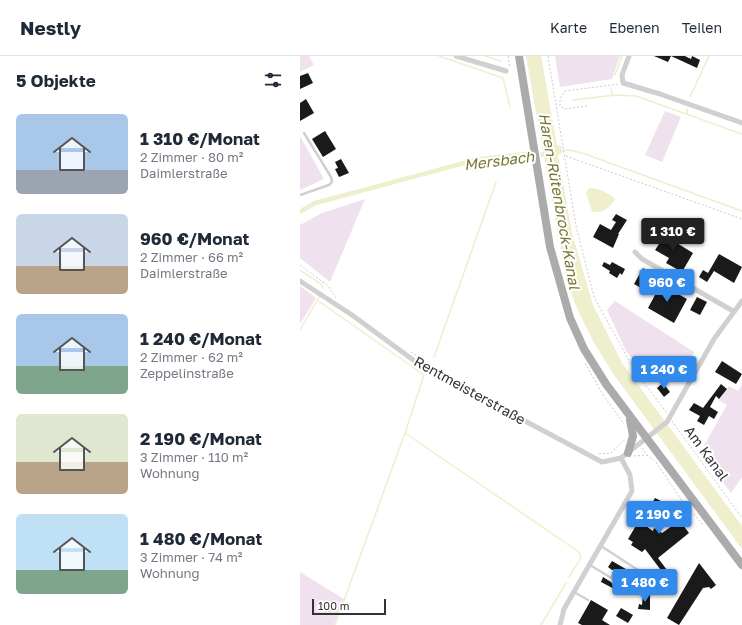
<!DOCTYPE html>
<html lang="de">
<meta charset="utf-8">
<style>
:root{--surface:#fff;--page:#f2f2f3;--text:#1f2937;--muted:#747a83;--line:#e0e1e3;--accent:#328bec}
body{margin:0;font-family:"Golos Text",sans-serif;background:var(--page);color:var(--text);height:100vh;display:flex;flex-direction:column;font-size:15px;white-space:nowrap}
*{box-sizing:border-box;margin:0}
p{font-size:13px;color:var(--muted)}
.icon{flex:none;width:22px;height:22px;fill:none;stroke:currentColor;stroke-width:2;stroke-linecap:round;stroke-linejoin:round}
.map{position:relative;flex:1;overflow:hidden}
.details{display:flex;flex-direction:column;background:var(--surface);width:300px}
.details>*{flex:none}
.scale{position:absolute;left:12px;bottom:10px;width:74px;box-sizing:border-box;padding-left:4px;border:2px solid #333;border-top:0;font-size:11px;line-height:14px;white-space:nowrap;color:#333;-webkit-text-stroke:3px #fff;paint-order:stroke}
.price{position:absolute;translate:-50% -34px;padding:0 9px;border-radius:4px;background:var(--accent);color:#fff;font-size:13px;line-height:26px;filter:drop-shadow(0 1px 2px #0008)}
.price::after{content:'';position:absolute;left:50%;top:24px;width:12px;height:9px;margin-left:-6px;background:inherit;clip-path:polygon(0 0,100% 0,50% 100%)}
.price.current{background:#222;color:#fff}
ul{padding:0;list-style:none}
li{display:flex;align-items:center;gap:12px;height:100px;padding:0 16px}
li span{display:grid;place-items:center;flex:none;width:112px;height:80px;border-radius:6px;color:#555}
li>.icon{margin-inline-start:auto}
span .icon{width:48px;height:48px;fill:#fffc;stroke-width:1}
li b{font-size:17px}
h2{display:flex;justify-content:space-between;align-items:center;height:48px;padding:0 16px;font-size:17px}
header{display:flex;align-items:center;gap:24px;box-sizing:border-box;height:56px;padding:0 20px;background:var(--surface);border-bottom:1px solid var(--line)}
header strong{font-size:19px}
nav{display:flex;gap:22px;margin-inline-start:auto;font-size:14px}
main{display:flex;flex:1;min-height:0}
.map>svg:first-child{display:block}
</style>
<header>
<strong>Nestly</strong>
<nav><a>Karte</a><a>Ebenen</a><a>Teilen</a></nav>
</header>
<main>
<section class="details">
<h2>5 Objekte<svg class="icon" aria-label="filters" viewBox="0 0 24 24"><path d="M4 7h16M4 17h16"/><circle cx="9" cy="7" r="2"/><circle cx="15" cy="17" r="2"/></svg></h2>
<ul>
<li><span style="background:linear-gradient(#a9c7e8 70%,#9aa5b1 0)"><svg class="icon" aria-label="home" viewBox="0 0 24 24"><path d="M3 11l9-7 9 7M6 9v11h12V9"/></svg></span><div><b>1 310 €/Monat</b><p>2 Zimmer · 80 m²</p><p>Daimlerstraße</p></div></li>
<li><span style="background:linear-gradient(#c9d6e8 65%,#b9a48a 0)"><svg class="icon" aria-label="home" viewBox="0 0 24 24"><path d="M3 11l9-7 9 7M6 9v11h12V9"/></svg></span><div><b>960 €/Monat</b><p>2 Zimmer · 66 m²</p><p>Daimlerstraße</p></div></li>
<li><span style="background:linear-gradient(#a9c7e8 65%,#7fa58c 0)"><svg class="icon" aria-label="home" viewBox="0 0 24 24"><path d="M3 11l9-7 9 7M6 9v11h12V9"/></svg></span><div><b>1 240 €/Monat</b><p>2 Zimmer · 62 m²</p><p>Zeppelinstraße</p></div></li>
<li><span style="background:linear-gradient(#dfe7d0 60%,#b9a48a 0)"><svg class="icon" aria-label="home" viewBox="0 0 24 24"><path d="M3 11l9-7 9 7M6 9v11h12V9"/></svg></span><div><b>2 190 €/Monat</b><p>3 Zimmer · 110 m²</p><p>Wohnung</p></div></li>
<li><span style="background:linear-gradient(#bfe0f5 70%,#7fa58c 0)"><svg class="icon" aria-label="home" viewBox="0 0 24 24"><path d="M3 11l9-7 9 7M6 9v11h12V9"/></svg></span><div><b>1 480 €/Monat</b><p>3 Zimmer · 74 m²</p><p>Wohnung</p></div></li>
</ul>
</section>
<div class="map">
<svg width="442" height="569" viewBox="0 0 442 569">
<rect width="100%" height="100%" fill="#fff"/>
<!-- green -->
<g fill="#efe1ee">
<polygon points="0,0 9,0 14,9 0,16"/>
<polygon points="255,0 320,0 312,23 260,31"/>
<polygon points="365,55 381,61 362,106 345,99"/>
<polygon points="0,80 24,123 0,134"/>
<polygon points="65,143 30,226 0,202 0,169 22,157"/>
<polygon points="0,230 16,242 0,268"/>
<polygon points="315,245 394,296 381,318 370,310 366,313 355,304 341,313 326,295 307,254"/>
<polygon points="442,328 442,421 431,437 400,397 427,349 418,344 429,330 438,335"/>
<polygon points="0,516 44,543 34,569 0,569"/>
</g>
<!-- water -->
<g fill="#efeecd">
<polygon points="226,0 241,0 257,89 261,90 262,97 258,99 272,177 293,249 322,307 442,470 442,493 314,319 294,287 278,255 267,226 244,101 241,101 240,97 243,96"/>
<polygon points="224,96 230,98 231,104 225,102 180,105 17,149 0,158 0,153 14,145 178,101"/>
<path d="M289,132c7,-1 21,5 26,11 -4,8 -14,16 -23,12l-6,-18z"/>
</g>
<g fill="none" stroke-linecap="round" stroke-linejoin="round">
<!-- stream -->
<g stroke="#efeecd" stroke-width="1.5">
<polyline points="139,0 203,22 210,51"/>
<polyline points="185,0 201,5"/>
<polyline points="315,19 322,0"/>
<polyline points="311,32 312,40"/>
<polyline points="390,41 409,0"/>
<polyline points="273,44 315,39 336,40 442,78"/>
<polyline points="387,58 387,53"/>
<polyline points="259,95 269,94 285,98 442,155"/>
<polyline points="0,214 21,228 23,232"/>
<polyline points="17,244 124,319 105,377 35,569"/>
<polyline points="0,274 19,241"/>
<polyline points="134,301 196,126"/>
<polyline points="105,377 279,496 281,502 269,521"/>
<polyline points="241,569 266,527"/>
</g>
</g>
<!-- building -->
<g fill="#1a1a1a">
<polygon points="354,0 385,0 391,3 392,0 400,4 397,12 371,0 368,6"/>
<polygon points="8,17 13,27 0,33 0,20"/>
<polygon points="6,43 14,57 0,65 0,47"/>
<polygon points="25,75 36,93 23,101 12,83"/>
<polygon points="41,103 49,117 39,121 35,113 38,112 35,106"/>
<polygon points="316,158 327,164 318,178 319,178 313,192 293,181 300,168 311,174 316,166 312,164"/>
<polygon points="359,176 393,197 382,216 366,207 369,202 355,194 359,188 354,185"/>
<polygon points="419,198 442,211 434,227 414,215 407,226 399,221 403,214 408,217"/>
<polygon points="304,206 310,209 312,206 325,213 322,219 320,217 317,222 309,217 310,215 302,210"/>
<polygon points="343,212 357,219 348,236 334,228"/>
<polygon points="362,226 372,232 371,234 387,243 374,267 348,252"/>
<polygon points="397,241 407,246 400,259 390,254"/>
<polygon points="422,305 442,318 436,328 415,316"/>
<polygon points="363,327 370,336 364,341 357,332"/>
<polygon points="421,328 427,333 419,343 416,340 410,351 418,356 414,363 409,360 404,369 397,365 400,360 389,354 394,347 403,352"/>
<polygon points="355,442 367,448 389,477 358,502 367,514 363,517 345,493 342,496 331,489 333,486 328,483 337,468 341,471 343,468 353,475 354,472 362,477 372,470 362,457 350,451"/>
<polygon points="312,505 331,516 328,521 332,523 327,532 323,534 324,538 301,526 303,521 311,526 314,531 317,530 317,526 321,519 317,517 317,513 312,514 308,511"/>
<polygon points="399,507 416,529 411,533 409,531 403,532 379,569 367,562"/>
<polygon points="343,538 350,539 350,554 338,553 339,548 342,549"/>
<polygon points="291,544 308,554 302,564 310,569 282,569 278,567"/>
<polygon points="321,552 333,559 328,567 316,560"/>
</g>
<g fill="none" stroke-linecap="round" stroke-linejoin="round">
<!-- path -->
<g stroke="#cacaca" stroke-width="1" stroke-dasharray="2 2" stroke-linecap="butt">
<polyline points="208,0 210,12"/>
<polyline points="248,0 276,170 294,241 336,317 367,357"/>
<polyline points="287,50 265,53 260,50 260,43 265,35 319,28"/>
<polyline points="266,100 442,163"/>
<polyline points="0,209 28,230 36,242"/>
<polyline points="111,296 127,307"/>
<polyline points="285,307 303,339 324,368"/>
<polyline points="372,365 442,462"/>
<polyline points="342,392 347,399 356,406 382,445 404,470"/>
<polyline points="299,398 311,397 324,384"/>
<polyline points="334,400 347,399"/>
</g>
<!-- service -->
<g stroke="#d0d0d0" stroke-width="2.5">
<polyline points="0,139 29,129 32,126 31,121 4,77"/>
<polyline points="301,490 341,516 332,536 325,535"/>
<polyline points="290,509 313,523 315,529"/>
<polyline points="311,522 315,515"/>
<polyline points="274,536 288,544"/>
</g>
<!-- minor -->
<g stroke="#d0d0d0" stroke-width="5">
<polyline points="156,0 206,15"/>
<polyline points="329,0 322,19 323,27 360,38 442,67"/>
<polyline points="335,196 342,203 433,255"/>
<polyline points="0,225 52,259 120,309 302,406 321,402 367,366 414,283 442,245"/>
<polyline points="260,569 264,553 332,435 330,419 321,402"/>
</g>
<!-- primary -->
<g stroke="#ababab" stroke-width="8">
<polyline points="219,0 250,191 270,262 284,293 306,328 442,509"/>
<polyline points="328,397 333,380 330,364"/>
</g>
</g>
<g text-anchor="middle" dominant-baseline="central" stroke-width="4" stroke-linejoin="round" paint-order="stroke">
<!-- street labels -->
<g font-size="14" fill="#333" stroke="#fff">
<text transform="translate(170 334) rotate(29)">Rentmeisterstraße</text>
<text transform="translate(407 397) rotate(54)">Am Kanal</text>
</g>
<!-- water labels -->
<g font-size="15" font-style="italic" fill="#787631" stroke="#fff">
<text transform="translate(199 104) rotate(-7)">Mersbach</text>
<text transform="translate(260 145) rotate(80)">Haren-Rütenbrock-Kanal</text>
</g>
</g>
</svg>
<div class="scale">100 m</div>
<b class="price current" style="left:373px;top:196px">1 310 €</b>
<b class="price" style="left:367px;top:247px">960 €</b>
<b class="price" style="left:364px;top:334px">1 240 €</b>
<b class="price" style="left:359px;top:479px">2 190 €</b>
<b class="price" style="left:345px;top:547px">1 480 €</b>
</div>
</main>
